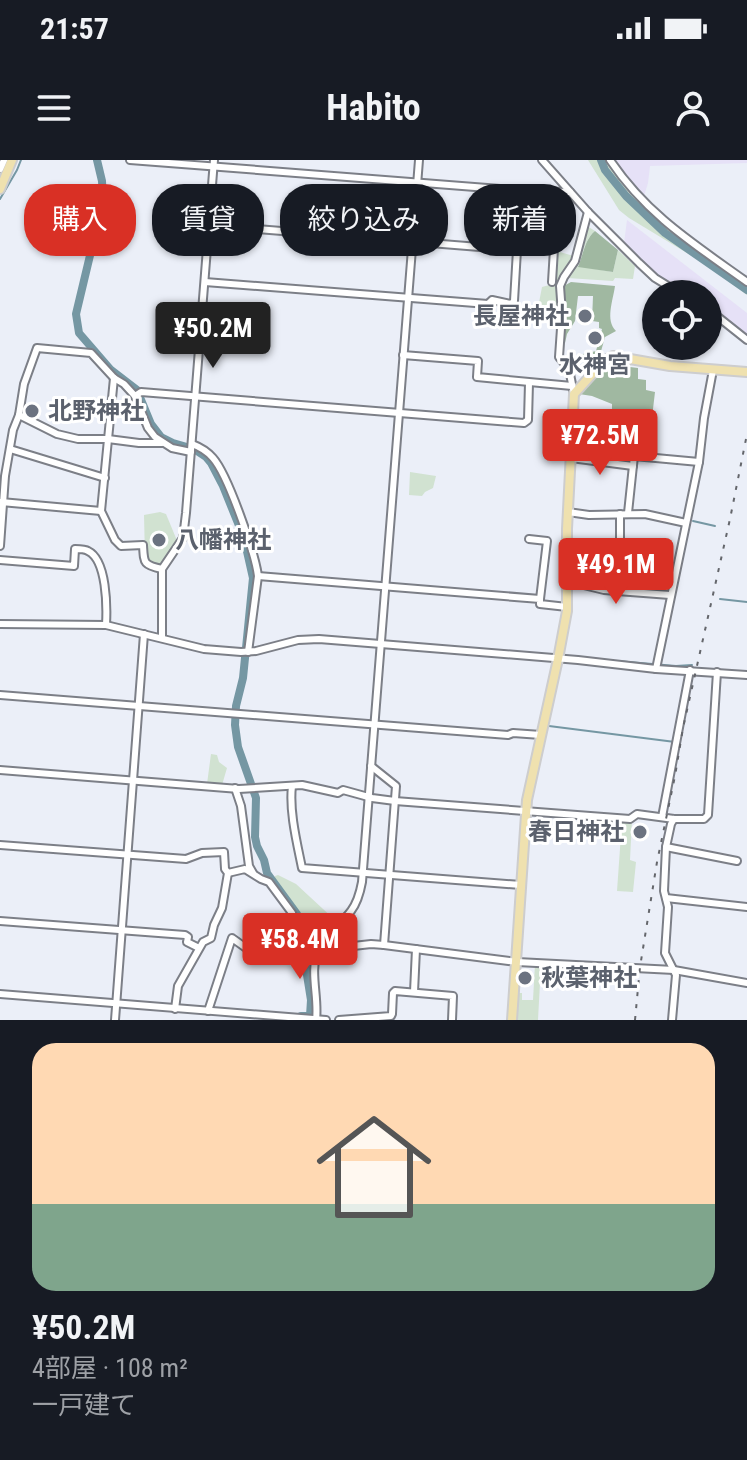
<!DOCTYPE html>
<html lang="ja">
<meta charset="utf-8">
<style>
:root{--surface:#171b24;--page:#242831;--text:#f1f3f6;--muted:#9ea1a6;--accent:#d93025}
body{margin:0;font-family:"Roboto Condensed","Noto Sans JP",sans-serif;background:var(--page);color:var(--text);height:100vh;display:flex;flex-direction:column;font-size:30px;white-space:nowrap}
*{box-sizing:border-box;margin:0}
p{font-size:26px;color:var(--muted)}
.icon{flex:none;width:44px;height:44px;fill:none;stroke:currentColor;stroke-width:2;stroke-linecap:round;stroke-linejoin:round}
.map{position:relative;height:860px;overflow:hidden}
.side{display:flex;flex-direction:column;background:var(--surface);flex:1}
.side>*{flex:none}
.banner{position:absolute;left:24px;top:24px;width:700px;height:72px;display:flex;gap:16px}
.controls{position:absolute;left:642px;top:120px;display:grid;gap:16px}
.controls a{display:grid;place-items:center;width:80px;height:80px;border-radius:50%;background:var(--surface);box-shadow:0 2px 6px #0004;font-size:40px}
.price{position:absolute;translate:-50% -68px;padding:0 18px;border-radius:8px;background:var(--accent);color:#fff;font-size:26px;line-height:52px;filter:drop-shadow(0 2px 4px #0008)}
.price::after{content:'';position:absolute;left:50%;top:48px;width:24px;height:18px;margin-left:-12px;background:inherit;clip-path:polygon(0 0,100% 0,50% 100%)}
.price.selected{background:#222;color:#fff}
ul{padding:0;list-style:none}
li{display:grid;align-content:center;gap:16px;height:424px;padding:0 32px}
li span{display:grid;place-items:center;height:248px;border-radius:24px;color:#555}
li>.icon{margin-inline-start:auto}
span .icon{width:144px;height:144px;fill:#fffc;stroke-width:1}
li b{font-size:34px}
.pill{padding:0 28px;border-radius:32px;background:var(--surface);box-shadow:0 2px 6px #0004;font-size:28px;line-height:72px}
.pill.selected{background:var(--accent);color:#fff}
.status{display:flex;justify-content:space-between;align-items:center;height:56px;padding:0 40px;background:var(--surface);direction:ltr}
.status svg{height:22px;fill:currentColor}
header{display:flex;justify-content:space-between;align-items:center;height:104px;padding:0 32px;background:var(--surface);font-size:36px;font-weight:700}
.map>svg:first-child{display:block}
</style>
<div class="status"><b>21:57</b><svg viewBox="0 0 49 12"><path d="M0 12V9h3v3zM5 12V6h3v6zM10 12V3h3v9zM15 12V0h3v12zM26 1h20v11H26zM47 4h2v5h-2z"/></svg></div>
<header><svg class="icon" aria-label="menu" viewBox="0 0 24 24"><path d="M4 6h16M4 12h16M4 18h16"/></svg>Habito<svg class="icon" aria-label="person" viewBox="0 0 24 24"><circle cx="12" cy="8" r="4"/><path d="M4 21q1-7 8-7t8 7"/></svg></header>
<div class="map">
<svg width="747" height="860" viewBox="0 0 747 860">
<rect width="100%" height="100%" fill="#ebeff8"/>
<!-- industrial -->
<g fill="#e6e1f7">
<polygon points="614,0 747,0 747,3 650,6 648,23 644,36"/>
<polygon points="627,60 747,153 747,174 708,147 708,134 687,134 662,119 640,101 624,83"/>
</g>
<!-- green -->
<g fill="#d1e2d1">
<polygon points="588,0 609,0 638,40 663,66 747,126 747,135 705,104 629,58 619,50"/>
<path d="M587,66l8,5c-10,8 -12,23 -17,35l35,6 5,-22 17,16 -2,13 -18,-1 -2,3 -46,-3 9,-15z"/>
<polygon points="556,91 574,96 558,137 558,159 536,158 542,127 553,124"/>
<polygon points="410,312 436,316 433,328 425,332 422,336 409,335"/>
<polygon points="160,352 166,354 178,383 158,406 150,404 145,398 144,355"/>
<polygon points="211,594 217,595 219,602 227,608 222,625 207,624"/>
<polygon points="622,660 632,660 630,700 636,702 633,732 617,731"/>
<polygon points="278,715 296,724 336,761 323,774 313,789 310,791 296,750 279,730 274,719 275,716"/>
<polygon points="535,804 541,804 538,860 515,860 517,833 522,833 522,840 533,840"/>
</g>
<!-- forest -->
<g fill="#a0b8a1">
<path d="M595,71l23,19 -5,22 -35,-5c5,-12 7,-28 17,-36z"/>
<path d="M571,122l44,4c-2,15 -10,34 1,45l-11,6 -7,25 -15,2v-10l13,-3 6,-22 -3,-1v-6l-7,-1 1,-25h-15l-3,25 -8,13 -2,9h-4l1,-56z"/>
<polygon points="610,199 631,199 630,207 638,208 638,219 646,220 646,230 655,232 651,266 628,264 627,257 612,255 612,244 592,236 579,234 585,225"/>
</g>
<g fill="none" stroke-linecap="round" stroke-linejoin="round">
<!-- stream -->
<g stroke="#7597a3" stroke-width="2">
<polyline points="0,39 17,10 21,0"/>
<polyline points="693,361 715,366"/>
<polyline points="720,439 747,442"/>
<polyline points="617,501 676,506 692,505"/>
<polyline points="549,566 675,582"/>
</g>
<!-- river -->
<g stroke="#7597a3" stroke-width="8">
<polyline points="97,0 102,21 103,41 76,154 79,173 111,210 137,230 151,264 161,277 173,283 194,289 206,297 211,303 223,326 244,378 253,418 243,518 236,546 235,565 238,587 256,638 255,677 257,686 264,700 267,713 297,754 305,776 304,796 311,840 310,856 301,856"/>
<polyline points="601,0 605,10 626,36 665,73 747,130"/>
</g>
<!-- minor casing -->
<g stroke="#7c7f87" stroke-width="10">
<g id="minor">
<polyline points="130,0 527,31 570,32"/>
<polyline points="542,0 588,52 639,103 655,118 681,134"/>
<path d="M610,0c37,55 84,84 137,122"/>
<polyline points="0,9 4,0"/>
<polyline points="209,65 517,90"/>
<polyline points="524,76 550,79 554,89 552,122"/>
<polyline points="205,122 488,144 492,140 511,144 514,141 517,90 524,76 527,31"/>
<polyline points="708,149 747,180"/>
<polyline points="403,195 478,201 477,217 572,226"/>
<path d="M114,218l-13,133 14,29 6,6 22,-1c1,18 0,20 19,24"/>
<polyline points="574,234 569,209 559,197 562,154 560,126 564,117 575,101 588,52"/>
<polyline points="135,236 141,232 524,263 528,260 529,223"/>
<polyline points="19,255 57,274 78,279 108,279 139,283 162,283"/>
<path d="M192,284c8,3 15,7 21,14 15,17 42,95 45,118l-10,76"/>
<polyline points="10,289 105,318"/>
<polyline points="571,298 633,306"/>
<polyline points="1,342 101,351"/>
<polyline points="568,352 589,355 645,354 686,363"/>
<polyline points="628,353 634,296 699,302"/>
<polyline points="620,354 620,396 639,401 635,431"/>
<polyline points="529,379 547,381 540,439"/>
<polyline points="0,386 5,316 13,270 19,255 24,224 37,188 91,193 114,218 124,224 135,236 148,268 155,277 172,288 191,292"/>
<path d="M0,400l74,6 1,-17c4,0 10,0 13,2 19,9 19,56 18,74"/>
<polyline points="258,416 540,439 540,444 567,447"/>
<polyline points="567,421 604,430 670,435"/>
<polyline points="0,464 106,465 204,489 241,492 256,491 298,480 319,479 578,500 656,509 747,515"/>
<polyline points="162,478 162,409 183,378 186,353 214,0"/>
<polyline points="656,509 699,302 704,258 713,210"/>
<polyline points="0,535 508,575 513,573 541,575"/>
<polyline points="371,606 396,626 384,785"/>
<polyline points="0,610 239,629 302,625 338,633 343,630 372,638 395,641 630,659 637,654 674,659 704,659 708,655 717,512"/>
<path d="M292,626c-3,25 5,57 10,82l219,17"/>
<polyline points="235,628 241,646 249,706 253,713"/>
<polyline points="662,657 690,510"/>
<polyline points="0,685 186,699 202,693 224,692 225,709 228,713 222,748 214,765 211,778 203,782 178,826 175,849"/>
<polyline points="666,687 737,701"/>
<polyline points="228,713 245,709 261,719 269,722 292,753 302,784 301,792"/>
<polyline points="666,738 747,747"/>
<polyline points="0,761 185,775 188,777 187,782 199,788"/>
<polyline points="318,790 371,784 384,785 517,802 674,810 747,823"/>
<polyline points="414,832 416,789"/>
<polyline points="0,834 326,860"/>
<polyline points="208,851 232,778 246,788 260,794 288,796 301,792 317,794"/>
<polyline points="115,860 144,474"/>
<path d="M316,860c3,-23 -7,-48 2,-70 7,-16 23,-25 33,-39 6,-8 9,-18 11,-29l57,-722"/>
<polyline points="339,860 391,856 392,854 393,833 395,831 453,836 452,860"/>
<polyline points="672,860 676,815 665,793 668,747 664,731 666,687 671,664 674,659"/>
</g>
</g>
<!-- major casing -->
<g stroke="#cdcdce" stroke-width="12">
<g id="major">
<polyline points="0,29 12,0"/>
<polyline points="512,860 527,640 558,499 567,451 567,369 574,234 604,201 613,196 670,206 747,212"/>
</g>
</g>
<!-- minor -->
<use href="#minor" stroke="#fff" stroke-width="6"/>
<!-- major -->
<use href="#major" stroke="#efe1af" stroke-width="8"/>
<!-- rail -->
<polyline stroke="#64666b" stroke-width="2" stroke-dasharray="4 8" stroke-linecap="butt" points="635,860 640,807 657,702 675,616 683,568 730,359 747,274"/>
</g>
<!-- markers -->
<g fill="#6b7280" stroke="#fff" stroke-width="3">
<circle cx="585" cy="156" r="8"/>
<circle cx="595" cy="178" r="8"/>
<circle cx="32" cy="251" r="8"/>
<circle cx="159" cy="380" r="8"/>
<circle cx="640" cy="672" r="8"/>
<circle cx="525" cy="818" r="8"/>
</g>
<g text-anchor="middle" dominant-baseline="central" stroke-width="6" stroke-linejoin="round" paint-order="stroke">
<!-- worship labels -->
<g font-size="24" font-weight="bold" fill="#5b616d" stroke="#fff" text-anchor="start">
<text x="569" y="156" text-anchor="end">長屋神社</text>
<text x="595" y="205" text-anchor="middle">水神宮</text>
<text x="48" y="251">北野神社</text>
<text x="175" y="380">八幡神社</text>
<text x="624" y="672" text-anchor="end">春日神社</text>
<text x="541" y="818">秋葉神社</text>
</g>
</g>
</svg>
<div class="controls">
<a><svg class="icon" aria-label="locate" viewBox="0 0 24 24"><circle cx="12" cy="12" r="6"/><path d="M12 2v4M12 18v4M2 12h4M18 12h4"/></svg></a>
</div>
<b class="price selected" style="left:213px;top:210px">¥50.2M</b>
<b class="price" style="left:600px;top:317px">¥72.5M</b>
<b class="price" style="left:616px;top:446px">¥49.1M</b>
<b class="price" style="left:300px;top:821px">¥58.4M</b>
<div class="banner">
<a class="pill selected">購入</a>
<a class="pill">賃貸</a>
<a class="pill">絞り込み</a>
<a class="pill">新着</a>
</div>
</div>
<section class="side">
<ul>
<li><span style="background:linear-gradient(#ffd9b3 65%,#7fa58c 0)"><svg class="icon" aria-label="home" viewBox="0 0 24 24"><path d="M3 11l9-7 9 7M6 9v11h12V9"/></svg></span><div><b>¥50.2M</b><p>4部屋 · 108 m²</p><p>一戸建て</p></div></li>
</ul>
</section>
